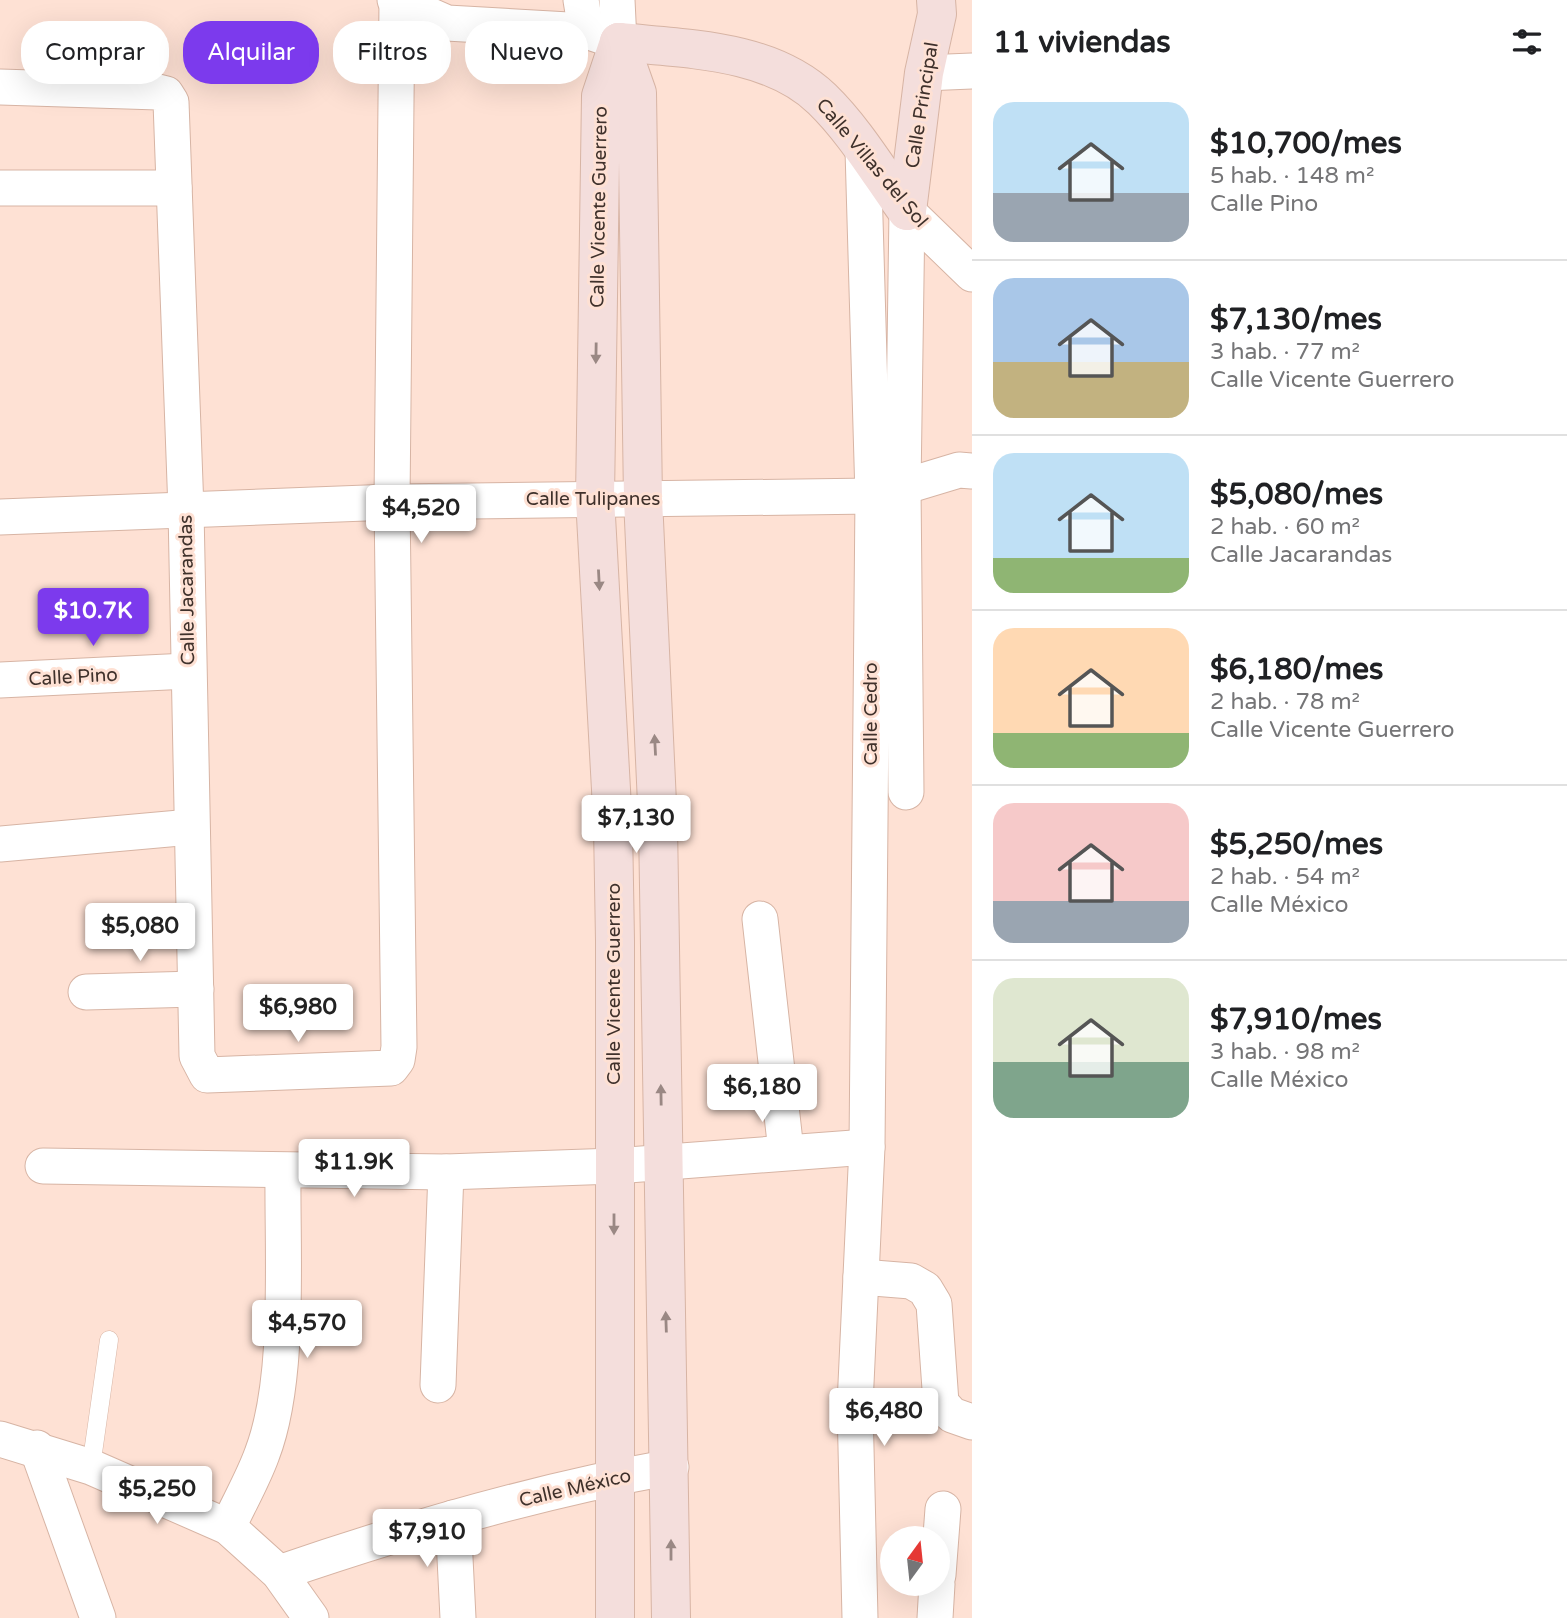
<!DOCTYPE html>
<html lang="es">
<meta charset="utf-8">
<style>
:root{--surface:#fff;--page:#f2f2f2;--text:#202124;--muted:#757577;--line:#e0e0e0;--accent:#7c3aed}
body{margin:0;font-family:"Varela Round",sans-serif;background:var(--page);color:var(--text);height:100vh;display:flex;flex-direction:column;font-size:26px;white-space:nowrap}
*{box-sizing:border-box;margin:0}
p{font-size:23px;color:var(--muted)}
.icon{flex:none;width:38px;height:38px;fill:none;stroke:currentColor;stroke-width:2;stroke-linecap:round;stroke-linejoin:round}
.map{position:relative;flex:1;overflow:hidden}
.sheet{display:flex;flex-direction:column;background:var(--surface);width:595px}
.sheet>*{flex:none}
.hud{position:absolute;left:21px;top:21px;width:665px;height:63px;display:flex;gap:14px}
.needle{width:46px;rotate:15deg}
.tools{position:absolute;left:880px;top:1526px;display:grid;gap:14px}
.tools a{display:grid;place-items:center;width:70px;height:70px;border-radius:50%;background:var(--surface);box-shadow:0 7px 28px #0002;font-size:35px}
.price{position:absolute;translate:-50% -60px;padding:0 16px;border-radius:7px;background:#fff;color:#222;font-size:23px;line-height:46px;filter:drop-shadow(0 2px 4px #0008)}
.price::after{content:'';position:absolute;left:50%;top:42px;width:21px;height:16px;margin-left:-10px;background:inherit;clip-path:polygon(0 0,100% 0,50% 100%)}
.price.active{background:var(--accent);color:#fff}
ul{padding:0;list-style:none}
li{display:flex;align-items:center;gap:21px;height:175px;padding:0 21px}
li+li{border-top:2px solid var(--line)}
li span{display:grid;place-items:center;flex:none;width:196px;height:140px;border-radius:21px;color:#555}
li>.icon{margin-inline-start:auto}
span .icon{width:84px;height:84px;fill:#fffc;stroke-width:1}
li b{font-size:30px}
h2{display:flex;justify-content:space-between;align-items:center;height:84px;padding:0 21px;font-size:30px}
.tag{padding:0 24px;border-radius:28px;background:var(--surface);box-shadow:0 7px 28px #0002;font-size:24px;line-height:63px}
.tag.active{background:var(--accent);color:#fff}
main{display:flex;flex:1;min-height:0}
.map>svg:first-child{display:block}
</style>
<main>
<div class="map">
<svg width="972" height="1618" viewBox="0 0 972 1618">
<rect width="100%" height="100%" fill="#fee1d4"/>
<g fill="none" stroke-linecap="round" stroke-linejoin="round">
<!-- lane casing -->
<g stroke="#d7b4a4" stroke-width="19">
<polyline id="lane" points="91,1467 109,1340"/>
</g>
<!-- street casing -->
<g stroke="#d7b4a4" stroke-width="37">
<g id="street">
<polyline points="395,0 447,23 586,31 619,42 617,0"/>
<polyline points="581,0 586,31"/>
<polyline points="924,73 972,71"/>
<polyline points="0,87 158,92 166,94 171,102 186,510 197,1056 207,1075 391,1068 397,1060 399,1047 392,502 397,2"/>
<polyline points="0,188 174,188"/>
<polyline points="907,211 972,274"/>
<polyline points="0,517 392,502 873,496 959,470 972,471"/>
<polyline points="0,680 188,671"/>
<polyline points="906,792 903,487 907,211"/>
<polyline points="0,844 191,827"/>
<polyline points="760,919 786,1151"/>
<polyline points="86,992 196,989"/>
<polyline points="43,1166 446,1172 615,1166 867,1147"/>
<polyline points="861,1277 911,1281 925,1289 934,1304 941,1403 952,1415 972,1422"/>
<polyline points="438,1385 446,1172"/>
<polyline points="0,1439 91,1467 228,1527 279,1573 311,1618"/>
<polyline points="37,1448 98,1618"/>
<polyline points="453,1518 458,1618"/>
<path d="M228,1527c11,-24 25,-48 34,-73 29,-75 20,-201 21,-283"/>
<path d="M279,1573c128,-44 258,-82 392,-106"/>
<polyline points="938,1575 943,1509"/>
<polyline points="860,1618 855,1405 867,1147 873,496 863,150"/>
<polyline points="935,1618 937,1584"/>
</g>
</g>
<!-- secondary casing -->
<g stroke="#d7b4a4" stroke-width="40">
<g id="secondary">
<polyline points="619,42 637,93 643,499 658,825 671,1618"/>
<path d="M619,42c68,7 151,7 203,57 33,32 58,75 85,112"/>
<polyline points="907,211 924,73 937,14 936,0"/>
<polyline points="615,1618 615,941 613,826 595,498 601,96 619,42"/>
</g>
</g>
<!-- lane -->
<use href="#lane" stroke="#fff" stroke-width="18"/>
<!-- street -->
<use href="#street" stroke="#fff" stroke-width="35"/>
<!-- secondary -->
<use href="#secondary" stroke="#f4dedc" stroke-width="38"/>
</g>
<!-- one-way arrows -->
<defs><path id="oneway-solid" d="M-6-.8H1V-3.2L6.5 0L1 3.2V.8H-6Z" transform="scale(1.75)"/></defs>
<g fill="#9a8884">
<use href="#oneway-solid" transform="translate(596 353) rotate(91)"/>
<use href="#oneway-solid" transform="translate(599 580) rotate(87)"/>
<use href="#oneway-solid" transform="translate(655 745) rotate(-93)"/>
<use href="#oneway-solid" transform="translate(661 1095) rotate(-91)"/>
<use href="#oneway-solid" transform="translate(614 1224) rotate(90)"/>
<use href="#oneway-solid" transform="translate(666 1322) rotate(-92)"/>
<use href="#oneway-solid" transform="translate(671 1550) rotate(-90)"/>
</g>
<g text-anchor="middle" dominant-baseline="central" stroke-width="6" stroke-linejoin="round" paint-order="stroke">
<!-- street labels -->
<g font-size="19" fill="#3f312b" stroke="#fee1d4">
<text transform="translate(922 105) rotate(-81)">Calle Principal</text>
<text transform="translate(872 163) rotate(50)">Calle Villas del Sol</text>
<text transform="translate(599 207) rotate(-89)">Calle Vicente Guerrero</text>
<text x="593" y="499">Calle Tulipanes</text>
<text transform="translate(187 590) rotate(-91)">Calle Jacarandas</text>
<text transform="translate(73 677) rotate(-3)">Calle Pino</text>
<text transform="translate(871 714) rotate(-90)">Calle Cedro</text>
<text transform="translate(614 984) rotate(-90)">Calle Vicente Guerrero</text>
<text transform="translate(575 1488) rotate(-13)">Calle México</text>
</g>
</g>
</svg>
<div class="tools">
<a><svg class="needle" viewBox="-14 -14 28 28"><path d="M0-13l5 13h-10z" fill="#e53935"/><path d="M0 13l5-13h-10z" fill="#757577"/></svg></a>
</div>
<b class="price" style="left:421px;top:545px">$4,520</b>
<b class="price active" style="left:93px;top:648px">$10.7K</b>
<b class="price" style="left:636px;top:855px">$7,130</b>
<b class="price" style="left:140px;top:963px">$5,080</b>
<b class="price" style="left:298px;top:1044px">$6,980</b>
<b class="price" style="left:762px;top:1124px">$6,180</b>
<b class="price" style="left:354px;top:1199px">$11.9K</b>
<b class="price" style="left:307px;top:1360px">$4,570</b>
<b class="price" style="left:884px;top:1448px">$6,480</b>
<b class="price" style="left:157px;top:1526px">$5,250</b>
<b class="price" style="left:427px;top:1569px">$7,910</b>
<div class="hud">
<a class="tag">Comprar</a>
<a class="tag active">Alquilar</a>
<a class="tag">Filtros</a>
<a class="tag">Nuevo</a>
</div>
</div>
<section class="sheet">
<h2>11 viviendas<svg class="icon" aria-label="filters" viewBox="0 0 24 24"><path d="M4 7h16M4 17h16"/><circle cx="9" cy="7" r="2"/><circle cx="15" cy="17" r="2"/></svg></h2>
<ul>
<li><span style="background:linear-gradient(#bfe0f5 65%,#9aa5b1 0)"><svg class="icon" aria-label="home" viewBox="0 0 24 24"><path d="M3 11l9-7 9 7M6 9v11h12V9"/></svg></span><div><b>$10,700/mes</b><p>5 hab. · 148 m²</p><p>Calle Pino</p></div></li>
<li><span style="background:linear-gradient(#a9c7e8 60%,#c2b280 0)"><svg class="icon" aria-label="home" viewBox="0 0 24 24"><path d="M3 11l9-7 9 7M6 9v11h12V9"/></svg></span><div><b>$7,130/mes</b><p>3 hab. · 77 m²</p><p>Calle Vicente Guerrero</p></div></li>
<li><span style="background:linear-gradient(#bfe0f5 75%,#8fb573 0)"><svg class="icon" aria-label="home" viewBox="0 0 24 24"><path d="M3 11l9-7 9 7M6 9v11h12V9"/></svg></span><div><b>$5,080/mes</b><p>2 hab. · 60 m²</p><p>Calle Jacarandas</p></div></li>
<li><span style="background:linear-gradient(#ffd9b3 75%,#8fb573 0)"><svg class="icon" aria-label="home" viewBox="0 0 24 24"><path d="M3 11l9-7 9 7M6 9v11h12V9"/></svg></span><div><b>$6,180/mes</b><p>2 hab. · 78 m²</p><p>Calle Vicente Guerrero</p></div></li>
<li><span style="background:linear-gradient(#f6c9c9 70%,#9aa5b1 0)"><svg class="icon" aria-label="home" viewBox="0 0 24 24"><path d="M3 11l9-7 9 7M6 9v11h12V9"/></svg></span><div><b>$5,250/mes</b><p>2 hab. · 54 m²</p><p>Calle México</p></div></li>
<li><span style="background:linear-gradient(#dfe7d0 60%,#7fa58c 0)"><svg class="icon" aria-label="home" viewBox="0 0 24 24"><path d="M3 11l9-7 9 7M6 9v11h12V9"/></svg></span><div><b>$7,910/mes</b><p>3 hab. · 98 m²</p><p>Calle México</p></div></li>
</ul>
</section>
</main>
